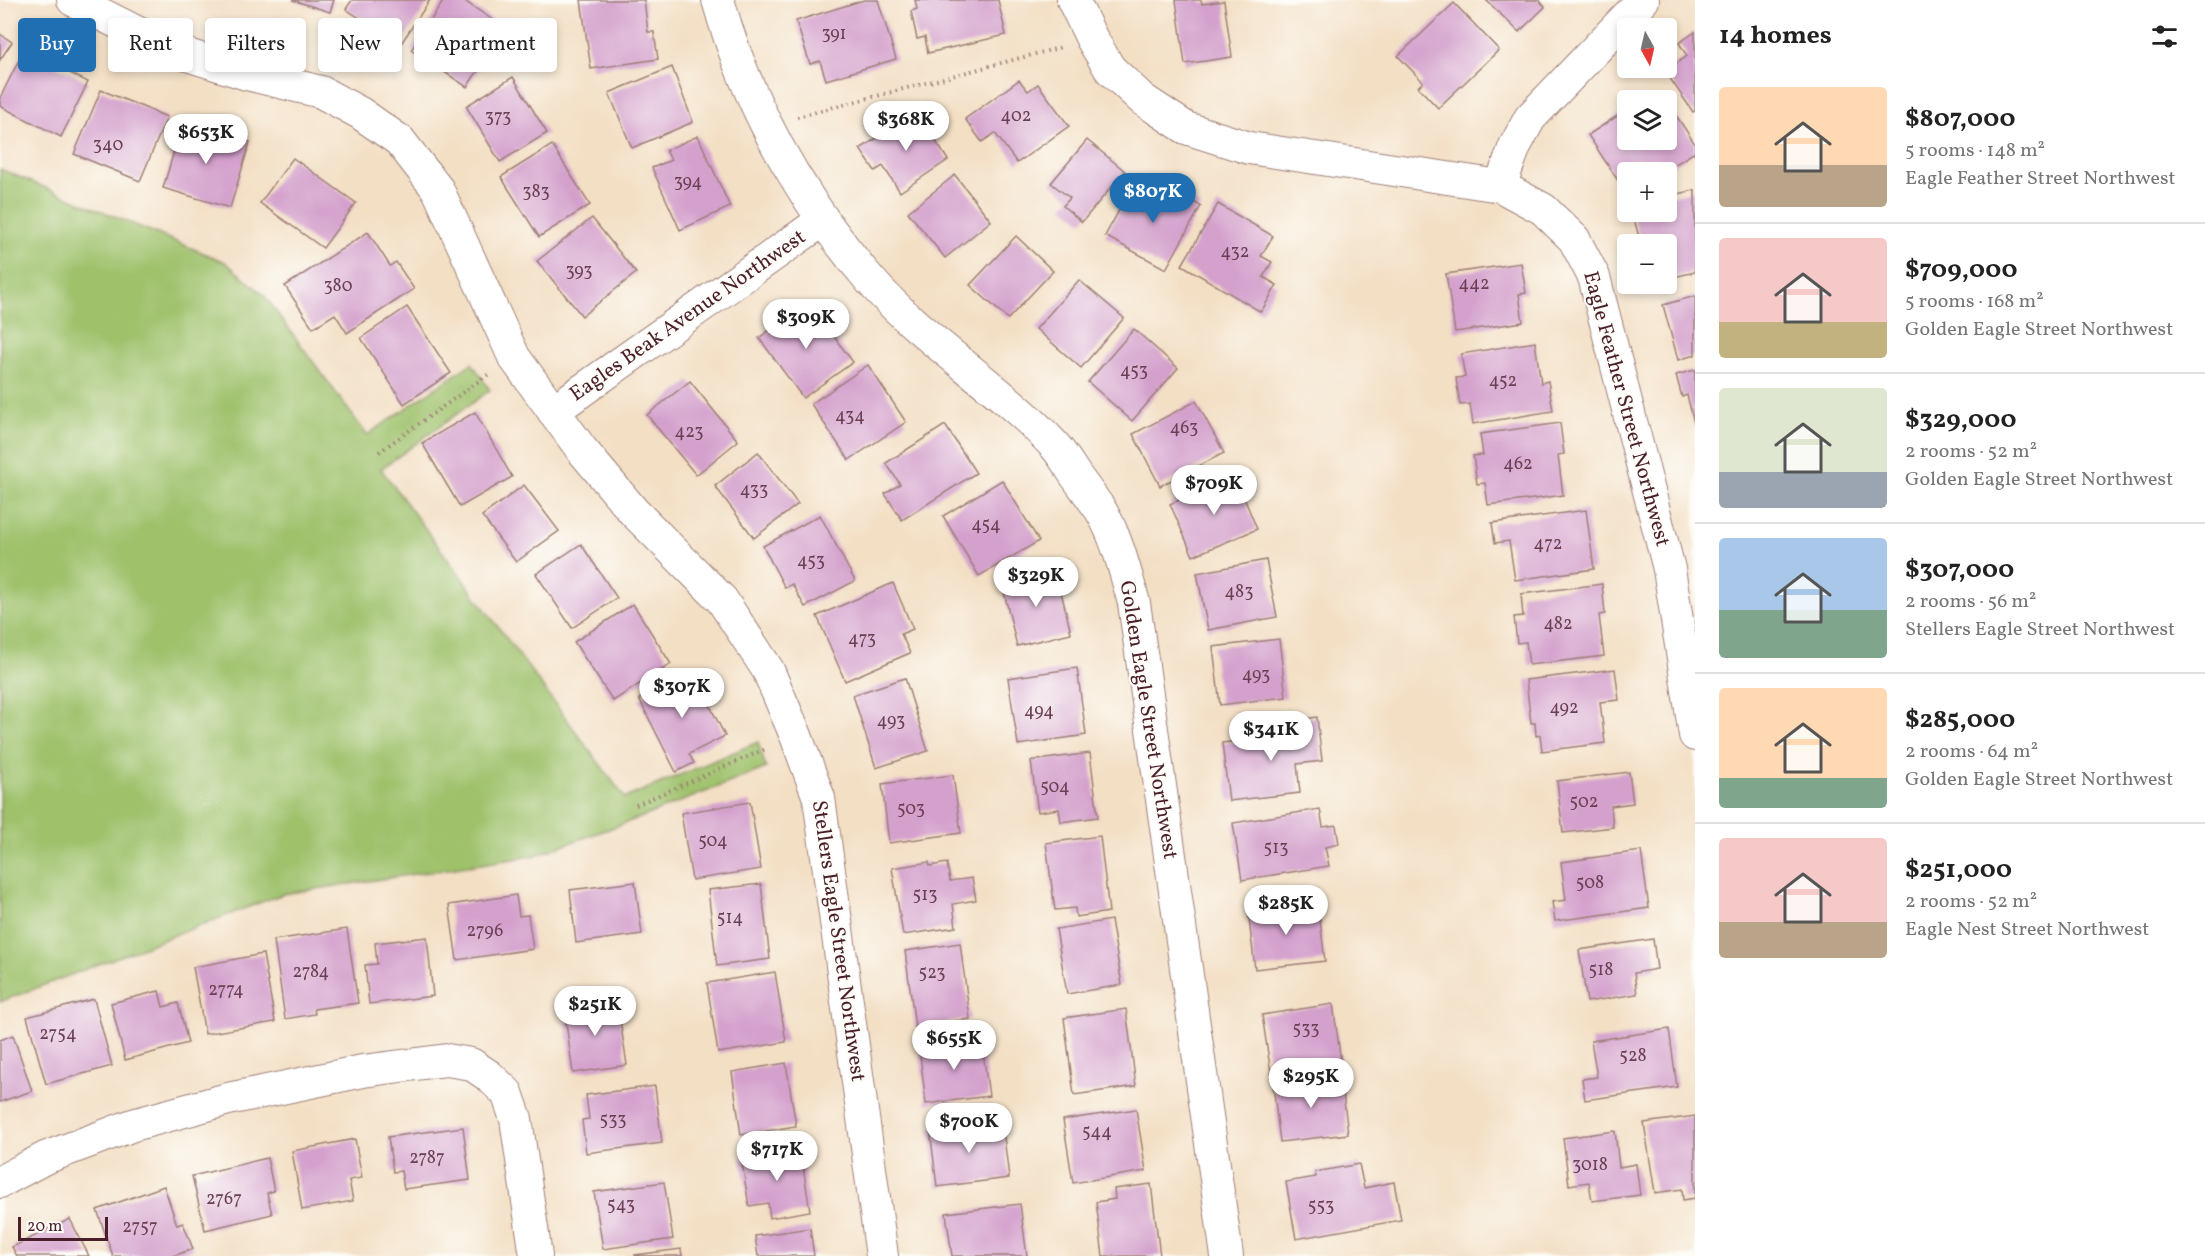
<!DOCTYPE html>
<meta charset="utf-8">
<style>
:root{--surface:#fff;--page:#f2f2f2;--text:#222;--muted:#767676;--line:#e0e0e0;--accent:#1f6fb2}
body{margin:0;font-family:Vollkorn,serif;background:var(--page);color:var(--text);height:100vh;display:flex;flex-direction:column;font-size:22px;white-space:nowrap}
*{box-sizing:border-box;margin:0}
p{font-size:20px;color:var(--muted)}
.icon{flex:none;width:33px;height:33px;fill:none;stroke:currentColor;stroke-width:2;stroke-linecap:round;stroke-linejoin:round}
.map{position:relative;flex:1;overflow:hidden}
.panel{display:flex;flex-direction:column;background:var(--surface);width:510px}
.panel>*{flex:none}
.hud{position:absolute;left:18px;top:18px;width:570px;height:54px;display:flex;gap:12px}
.needle{width:39px;rotate:172deg}
.controls{position:absolute;left:1617px;top:18px;display:grid;gap:12px}
.controls a{display:grid;place-items:center;width:60px;height:60px;border-radius:6px;background:var(--surface);box-shadow:0 3px 9px #0003;font-size:30px}
.scale{position:absolute;left:18px;bottom:15px;width:90px;box-sizing:border-box;padding-left:6px;border:3px solid #4a1f2b;border-top:0;font-size:16px;line-height:21px;white-space:nowrap;color:#4a1f2b;-webkit-text-stroke:4px #fdfcf7;paint-order:stroke}
.price{position:absolute;translate:-50% -51px;padding:0 14px;border-radius:21px;background:#fff;color:#222;font-size:20px;line-height:39px;filter:drop-shadow(0 2px 3px #0008)}
.price::after{content:'';position:absolute;left:50%;top:36px;width:18px;height:14px;margin-left:-9px;background:inherit;clip-path:polygon(0 0,100% 0,50% 100%)}
.price.current{background:var(--accent);color:#fff}
ul{padding:0;list-style:none}
li{display:flex;align-items:center;gap:18px;height:150px;padding:0 24px}
li+li{border-top:2px solid var(--line)}
li span{display:grid;place-items:center;flex:none;width:168px;height:120px;border-radius:6px;color:#555}
li>.icon{margin-inline-start:auto}
span .icon{width:72px;height:72px;fill:#fffc;stroke-width:1}
li b{font-size:26px}
h2{display:flex;justify-content:space-between;align-items:center;height:72px;padding:0 24px;font-size:26px}
.pill{padding:0 21px;border-radius:6px;background:var(--surface);box-shadow:0 3px 9px #0003;font-size:21px;line-height:54px}
.pill.current{background:var(--accent);color:#fff}
main{display:flex;flex:1;min-height:0}
.map>svg:first-child{display:block}
</style>
<main>
<div class="map">
<svg width="1695" height="1256" viewBox="0 0 1695 1256">
<rect width="100%" height="100%" fill="#fdfcf7"/>
<filter id="ink" filterUnits="userSpaceOnUse"><feTurbulence type="fractalNoise" baseFrequency=".0167" numOctaves="2"/><feDisplacementMap in="SourceGraphic" scale="12" xChannelSelector="R" yChannelSelector="G"/><feConvolveMatrix kernelMatrix="1 2 1 2 8 2 1 2 1" color-interpolation-filters="sRGB"/></filter>
<filter id="wash" filterUnits="userSpaceOnUse"><feTurbulence type="fractalNoise" baseFrequency=".008" numOctaves="4" result="noise"/><feDisplacementMap in="SourceGraphic" scale="24" xChannelSelector="R" yChannelSelector="G"/><feGaussianBlur stdDeviation="1.35" result="paint"/><feColorMatrix in="noise" values="0 0 0 0 0 0 0 0 0 0 0 0 0 0 0 0 0 1.4 0 .05"/><feComposite in="paint" operator="in"/></filter>
<g filter="url(#wash)">
<rect width="100%" height="100%" fill="#f3dfc4"/>
<!-- green -->
<polygon fill="#9ec16a" stroke="#74704a" stroke-width="1.5" points="0,169 225,262 264,295 367,435 472,363 490,390 381,469 625,798 758,742 766,768 642,817 533,856 283,894 0,1002"/>
<g id="blocks">
<!-- building -->
<g fill="#d4a1cd">
<polygon points="292,0 334,0 330,12"/>
<polygon points="352,0 430,0 400,45 346,9"/>
<polygon points="444,0 463,0 506,29 467,87 411,50"/>
<polygon points="581,0 644,0 648,32 654,32 658,59 591,69"/>
<polygon points="864,0 878,0 896,59 826,80 820,61 810,64 796,21"/>
<polygon points="915,0 998,0 1006,35 928,53 925,37 917,39 911,11 917,9"/>
<polygon points="1176,0 1201,0 1202,4 1224,1 1232,57 1185,64"/>
<polygon points="1486,0 1539,0 1545,7 1519,32"/>
<polygon points="1454,3 1499,50 1438,108 1418,87 1423,82 1398,56"/>
<polygon points="1695,32 1695,111 1693,112 1665,71 1687,56 1679,43"/>
<polygon points="0,34 12,42 0,60"/>
<polygon points="24,50 88,82 61,137 0,106 0,98"/>
<polygon points="672,67 693,122 632,148 609,93"/>
<polygon points="513,77 547,133 500,162 466,106"/>
<polygon points="1019,80 1028,91 1038,84 1069,126 1017,163 995,133 982,142 965,119"/>
<polygon points="101,90 167,117 140,181 74,154"/>
<polygon points="1628,109 1628,140 1666,140 1666,112 1672,109 1695,144 1695,152 1663,172 1628,172 1628,196 1588,135"/>
<polygon points="917,112 948,160 900,192 883,166 875,171 860,149"/>
<polygon points="183,121 250,142 230,208 163,188"/>
<polygon points="698,136 730,207 680,230 652,168 671,160 666,150"/>
<polygon points="1087,140 1125,171 1082,222 1063,206 1070,198 1051,183"/>
<polygon points="552,145 590,205 539,237 501,177"/>
<polygon points="293,158 356,203 323,248 260,203"/>
<polygon points="955,175 991,221 945,258 908,212"/>
<polygon points="1134,183 1165,199 1170,189 1201,206 1166,269 1105,236"/>
<polygon points="1695,190 1695,272 1666,279 1666,244 1641,244 1632,212 1666,212 1666,197"/>
<polygon points="1218,204 1273,236 1261,256 1272,262 1263,277 1277,285 1261,312 1182,265"/>
<polygon points="592,218 636,273 582,316 537,261"/>
<polygon points="368,232 390,266 396,262 414,289 347,333 335,314 313,328 285,286"/>
<polygon points="1016,236 1053,271 1008,319 970,285"/>
<polygon points="1521,263 1526,293 1519,294 1523,322 1455,332 1446,274"/>
<polygon points="1079,280 1124,318 1081,368 1036,329"/>
<polygon points="1695,296 1695,355 1678,360 1663,305"/>
<polygon points="808,302 853,362 803,398 759,338"/>
<polygon points="407,307 451,373 404,404 361,338"/>
<polygon points="1134,329 1178,368 1132,421 1088,382"/>
<polygon points="1535,342 1541,383 1548,381 1553,411 1473,424 1470,404 1460,405 1456,378 1465,377 1461,354"/>
<polygon points="868,365 906,422 849,460 811,404"/>
<polygon points="1695,370 1695,423 1694,423 1687,395 1682,397 1676,375"/>
<polygon points="690,381 738,441 696,475 647,415"/>
<polygon points="1196,401 1224,453 1160,486 1133,434"/>
<polygon points="475,412 512,477 460,507 422,443"/>
<polygon points="1560,423 1564,454 1558,455 1563,495 1488,505 1485,483 1477,484 1473,456 1483,455 1480,434"/>
<polygon points="945,425 976,473 902,520 885,494 900,484 886,463"/>
<polygon points="758,452 798,504 754,538 715,486"/>
<polygon points="1235,476 1257,529 1193,556 1170,504"/>
<polygon points="1002,480 1039,541 979,576 943,516"/>
<polygon points="524,485 559,531 516,562 482,516"/>
<polygon points="1586,510 1594,569 1515,580 1509,541 1495,543 1492,523"/>
<polygon points="820,515 855,581 805,607 792,584 785,588 763,546"/>
<polygon points="581,544 617,598 572,628 536,574"/>
<polygon points="1266,560 1277,617 1208,630 1197,573"/>
<polygon points="1056,571 1071,633 1017,646 1002,584"/>
<polygon points="893,583 913,629 901,634 910,653 845,681 817,616"/>
<polygon points="1602,584 1605,614 1599,615 1604,656 1529,665 1526,642 1517,643 1514,617 1523,616 1521,594"/>
<polygon points="633,604 671,664 613,701 574,642"/>
<polygon points="1279,639 1286,697 1220,705 1213,647"/>
<polygon points="1077,668 1086,735 1018,745 1008,678"/>
<polygon points="1615,669 1619,700 1600,702 1605,743 1542,751 1540,735 1536,736 1535,723 1531,723 1526,680"/>
<polygon points="693,672 725,736 689,754 694,763 676,772 639,699"/>
<polygon points="905,678 928,751 876,768 853,695"/>
<polygon points="1317,717 1322,761 1297,764 1300,793 1229,801 1222,743 1296,734 1295,720"/>
<polygon points="1090,753 1098,817 1061,822 1059,809 1038,812 1031,761"/>
<polygon points="1629,772 1633,803 1611,806 1613,827 1563,833 1557,781"/>
<polygon points="953,775 961,833 889,843 882,784"/>
<polygon points="750,802 761,869 692,880 681,813"/>
<polygon points="1320,809 1323,827 1336,825 1339,844 1325,847 1329,866 1242,880 1233,823"/>
<polygon points="1100,836 1109,912 1076,917 1075,908 1055,910 1046,843"/>
<polygon points="1641,851 1649,908 1555,921 1552,902 1566,900 1561,862"/>
<polygon points="929,862 930,866 947,863 950,881 972,878 976,900 953,904 956,927 903,935 892,868"/>
<polygon points="635,882 642,934 576,943 570,890"/>
<polygon points="761,884 770,959 717,966 708,890"/>
<polygon points="516,895 519,916 528,915 533,949 457,960 449,905"/>
<polygon points="1318,903 1325,961 1255,969 1248,911"/>
<polygon points="1111,920 1122,985 1067,994 1056,929"/>
<polygon points="347,929 358,1003 314,1009 315,1014 285,1019 274,940"/>
<polygon points="427,937 433,996 369,1004 365,965 377,964 375,943"/>
<polygon points="1653,939 1657,969 1634,973 1637,994 1587,1002 1579,950"/>
<polygon points="960,943 970,1019 915,1027 905,951"/>
<polygon points="263,954 275,1022 205,1034 193,967"/>
<polygon points="775,972 786,1042 718,1053 707,983"/>
<polygon points="159,991 163,1007 178,1003 188,1043 125,1060 111,1003"/>
<polygon points="94,999 112,1066 46,1084 27,1017"/>
<polygon points="617,1000 627,1065 573,1073 564,1008"/>
<polygon points="1333,1004 1341,1062 1271,1073 1262,1015"/>
<polygon points="1126,1009 1136,1086 1074,1095 1064,1018"/>
<polygon points="1669,1029 1677,1087 1585,1100 1582,1079 1597,1077 1591,1041"/>
<polygon points="13,1035 32,1091 0,1102 0,1040"/>
<polygon points="981,1038 989,1096 926,1104 919,1046"/>
<polygon points="786,1063 796,1126 741,1135 732,1072"/>
<polygon points="1341,1076 1348,1134 1280,1142 1273,1085"/>
<polygon points="655,1086 662,1143 586,1153 582,1120 589,1119 586,1095"/>
<polygon points="1136,1109 1146,1171 1073,1183 1063,1120"/>
<polygon points="1695,1116 1695,1198 1683,1200 1682,1189 1655,1193 1644,1123"/>
<polygon points="1002,1120 1009,1178 937,1187 930,1129"/>
<polygon points="463,1127 470,1180 404,1189 401,1171 393,1172 388,1137"/>
<polygon points="1615,1131 1619,1167 1636,1164 1640,1195 1592,1201 1589,1182 1569,1185 1563,1138"/>
<polygon points="355,1139 362,1178 349,1180 353,1201 302,1210 292,1151"/>
<polygon points="800,1147 810,1211 770,1218 768,1203 749,1206 741,1157"/>
<polygon points="267,1158 274,1191 267,1193 272,1214 205,1230 192,1176"/>
<polygon points="1359,1164 1364,1188 1394,1182 1401,1220 1296,1239 1286,1182 1316,1177 1315,1172"/>
<polygon points="664,1182 673,1239 603,1249 594,1192"/>
<polygon points="1151,1184 1160,1256 1103,1256 1096,1202 1115,1199 1114,1189"/>
<polygon points="164,1186 177,1225 183,1223 193,1249 173,1256 113,1256 97,1210"/>
<polygon points="1020,1204 1027,1256 952,1256 946,1213"/>
<polygon points="70,1219 89,1256 17,1256 12,1247"/>
<polygon points="810,1228 814,1256 758,1256 755,1236"/>
<polygon points="681,1249 682,1256 635,1256 635,1255"/>
</g>
</g>
</g>
<g filter="url(#ink)">
<use href="#blocks" fill-opacity="0" stroke="#9e7f78" stroke-width="1.5"/>
<g fill="none" stroke-linecap="round" stroke-linejoin="round">
<!-- street casing -->
<g stroke="#9e7f78" stroke-width="34">
<g id="street">
<polyline points="73,0 172,50 247,74 321,92 360,113 400,141 438,190 514,357 582,450 634,512 722,600 768,670 796,736 819,798 882,1256"/>
<path d="M718,0c29,104 82,198 152,280 55,63 129,105 185,166 8,9 14,20 21,30 8,11 16,22 24,33 17,28 25,62 34,94l93,653"/>
<polyline points="1073,0 1092,39 1110,69 1142,99 1186,128 1249,148 1500,186 1543,209 1574,239 1594,277 1669,569 1695,735"/>
<polyline points="1500,186 1515,146 1530,118 1643,0"/>
<polyline points="553,411 823,220"/>
<polyline points="0,1182 45,1158 133,1125 228,1099 363,1071 447,1060 471,1064 489,1076 507,1093 516,1119 536,1256"/>
</g>
</g>
<!-- path -->
<g stroke="#9e7f78" stroke-width="4" stroke-dasharray="1.5 4.5" stroke-linecap="butt">
<polyline points="797,117 1062,47"/>
<polyline points="379,452 489,374"/>
<polyline points="636,805 768,748"/>
</g>
<!-- street -->
<use href="#street" stroke="#fff" stroke-width="32"/>
</g>
</g>
<g text-anchor="middle" dominant-baseline="central" stroke-width="4.5" stroke-linejoin="round" paint-order="stroke">
<!-- number labels -->
<g font-size="18" fill="#6c4054">
<text x="834" y="34">391</text>
<text x="1016" y="116">402</text>
<text x="498" y="117">373</text>
<text x="108" y="145">340</text>
<text x="688" y="182">394</text>
<text x="536" y="192">383</text>
<text x="1235" y="252">432</text>
<text x="579" y="271">393</text>
<text x="1474" y="284">442</text>
<text x="338" y="286">380</text>
<text x="1134" y="371">453</text>
<text x="1503" y="381">452</text>
<text x="850" y="416">434</text>
<text x="1184" y="428">463</text>
<text x="689" y="432">423</text>
<text x="1518" y="464">462</text>
<text x="754" y="490">433</text>
<text x="986" y="525">454</text>
<text x="1548" y="544">472</text>
<text x="811" y="561">453</text>
<text x="1239" y="592">483</text>
<text x="1558" y="624">482</text>
<text x="862" y="639">473</text>
<text x="1256" y="675">493</text>
<text x="1564" y="708">492</text>
<text x="1039" y="711">494</text>
<text x="891" y="721">493</text>
<text x="1055" y="787">504</text>
<text x="1584" y="802">502</text>
<text x="911" y="809">503</text>
<text x="713" y="841">504</text>
<text x="1276" y="848">513</text>
<text x="1590" y="883">508</text>
<text x="925" y="895">513</text>
<text x="730" y="918">514</text>
<text x="485" y="931">2796</text>
<text x="1601" y="970">518</text>
<text x="311" y="972">2784</text>
<text x="932" y="973">523</text>
<text x="226" y="990">2774</text>
<text x="1306" y="1029">533</text>
<text x="58" y="1034">2754</text>
<text x="1633" y="1056">528</text>
<text x="613" y="1120">533</text>
<text x="1097" y="1132">544</text>
<text x="427" y="1158">2787</text>
<text x="1590" y="1165">3018</text>
<text x="224" y="1199">2767</text>
<text x="621" y="1205">543</text>
<text x="1321" y="1206">553</text>
<text x="140" y="1227">2757</text>
</g>
<!-- street labels -->
<g font-size="21" fill="#4a1f2b" stroke="#fdfcf7">
<text transform="translate(688 316) rotate(-35)">Eagles Beak Avenue Northwest</text>
<text transform="translate(1626 409) rotate(75)">Eagle Feather Street Northwest</text>
<text transform="translate(1148 720) rotate(81)">Golden Eagle Street Northwest</text>
<text transform="translate(838 941) rotate(82)">Stellers Eagle Street Northwest</text>
</g>
</g>
</svg>
<div class="controls">
<a><svg class="needle" viewBox="-14 -14 28 28"><path d="M0-13l5 13h-10z" fill="#e53935"/><path d="M0 13l5-13h-10z" fill="#767676"/></svg></a>
<a><svg class="icon" aria-label="layers" viewBox="0 0 24 24"><path d="M12 4l9 5-9 5-9-5zM3 14l9 5 9-5"/></svg></a>
<a>+</a>
<a>−</a>
</div>
<div class="scale">20 m</div>
<b class="price" style="left:906px;top:152px">$368K</b>
<b class="price" style="left:206px;top:165px">$653K</b>
<b class="price current" style="left:1153px;top:224px">$807K</b>
<b class="price" style="left:806px;top:350px">$309K</b>
<b class="price" style="left:1214px;top:516px">$709K</b>
<b class="price" style="left:1036px;top:608px">$329K</b>
<b class="price" style="left:682px;top:719px">$307K</b>
<b class="price" style="left:1271px;top:762px">$341K</b>
<b class="price" style="left:1286px;top:936px">$285K</b>
<b class="price" style="left:595px;top:1037px">$251K</b>
<b class="price" style="left:954px;top:1071px">$655K</b>
<b class="price" style="left:1311px;top:1109px">$295K</b>
<b class="price" style="left:969px;top:1154px">$700K</b>
<b class="price" style="left:777px;top:1182px">$717K</b>
<div class="hud">
<a class="pill current">Buy</a>
<a class="pill">Rent</a>
<a class="pill">Filters</a>
<a class="pill">New</a>
<a class="pill">Apartment</a>
</div>
</div>
<section class="panel">
<h2>14 homes<svg class="icon" aria-label="filters" viewBox="0 0 24 24"><path d="M4 7h16M4 17h16"/><circle cx="9" cy="7" r="2"/><circle cx="15" cy="17" r="2"/></svg></h2>
<ul>
<li><span style="background:linear-gradient(#ffd9b3 65%,#b9a48a 0)"><svg class="icon" aria-label="home" viewBox="0 0 24 24"><path d="M3 11l9-7 9 7M6 9v11h12V9"/></svg></span><div><b>$807,000</b><p>5 rooms · 148 m²</p><p>Eagle Feather Street Northwest</p></div></li>
<li><span style="background:linear-gradient(#f6c9c9 70%,#c2b280 0)"><svg class="icon" aria-label="home" viewBox="0 0 24 24"><path d="M3 11l9-7 9 7M6 9v11h12V9"/></svg></span><div><b>$709,000</b><p>5 rooms · 168 m²</p><p>Golden Eagle Street Northwest</p></div></li>
<li><span style="background:linear-gradient(#dfe7d0 70%,#9aa5b1 0)"><svg class="icon" aria-label="home" viewBox="0 0 24 24"><path d="M3 11l9-7 9 7M6 9v11h12V9"/></svg></span><div><b>$329,000</b><p>2 rooms · 52 m²</p><p>Golden Eagle Street Northwest</p></div></li>
<li><span style="background:linear-gradient(#a9c7e8 60%,#7fa58c 0)"><svg class="icon" aria-label="home" viewBox="0 0 24 24"><path d="M3 11l9-7 9 7M6 9v11h12V9"/></svg></span><div><b>$307,000</b><p>2 rooms · 56 m²</p><p>Stellers Eagle Street Northwest</p></div></li>
<li><span style="background:linear-gradient(#ffd9b3 75%,#7fa58c 0)"><svg class="icon" aria-label="home" viewBox="0 0 24 24"><path d="M3 11l9-7 9 7M6 9v11h12V9"/></svg></span><div><b>$285,000</b><p>2 rooms · 64 m²</p><p>Golden Eagle Street Northwest</p></div></li>
<li><span style="background:linear-gradient(#f6c9c9 70%,#b9a48a 0)"><svg class="icon" aria-label="home" viewBox="0 0 24 24"><path d="M3 11l9-7 9 7M6 9v11h12V9"/></svg></span><div><b>$251,000</b><p>2 rooms · 52 m²</p><p>Eagle Nest Street Northwest</p></div></li>
</ul>
</section>
</main>
